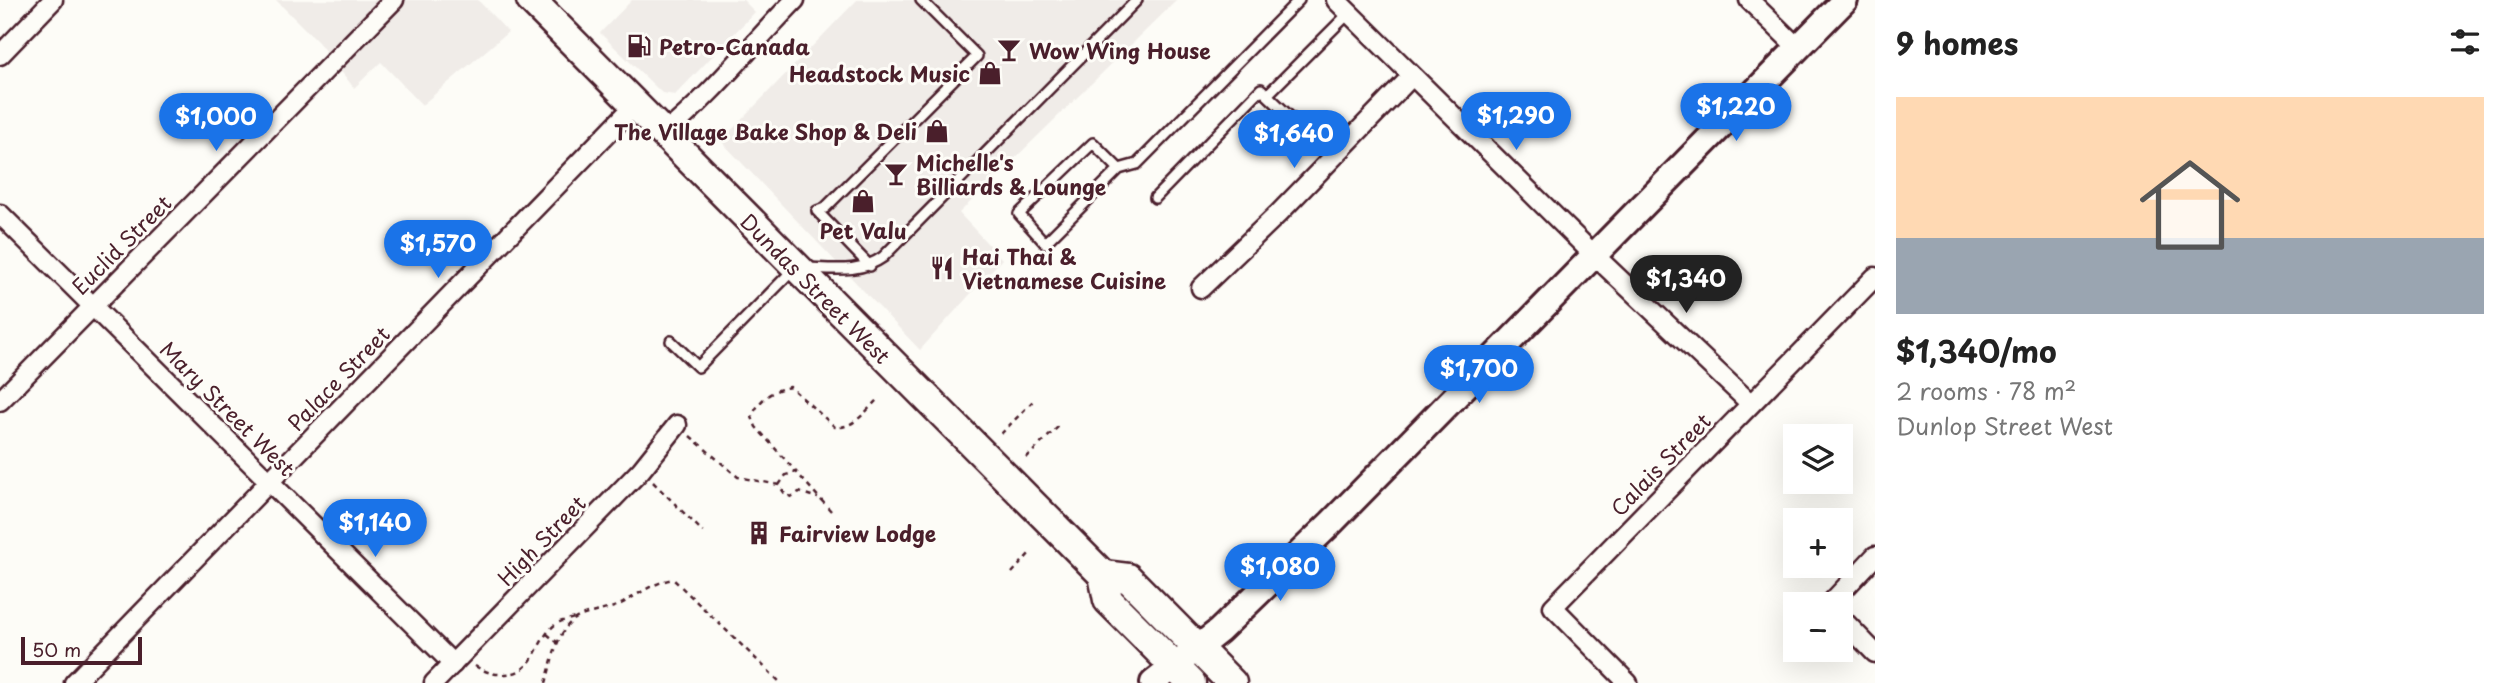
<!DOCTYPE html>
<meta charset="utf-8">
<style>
:root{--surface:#fff;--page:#f6f6f6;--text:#222;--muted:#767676;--accent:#1a73e8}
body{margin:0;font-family:"Playpen Sans",sans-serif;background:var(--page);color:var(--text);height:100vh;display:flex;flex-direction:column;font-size:26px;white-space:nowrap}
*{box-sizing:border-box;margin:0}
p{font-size:23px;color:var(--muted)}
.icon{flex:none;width:38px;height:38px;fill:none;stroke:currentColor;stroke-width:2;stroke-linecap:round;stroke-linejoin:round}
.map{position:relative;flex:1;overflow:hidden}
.panel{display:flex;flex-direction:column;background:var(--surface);width:630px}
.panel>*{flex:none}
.tools{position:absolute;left:1783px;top:424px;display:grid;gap:14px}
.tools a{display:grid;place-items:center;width:70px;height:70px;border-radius:0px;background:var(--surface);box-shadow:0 7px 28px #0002;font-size:35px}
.scale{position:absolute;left:21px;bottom:18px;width:121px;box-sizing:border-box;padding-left:7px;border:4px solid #4a1f2b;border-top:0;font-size:19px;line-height:24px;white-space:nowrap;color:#4a1f2b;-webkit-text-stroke:5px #fdfcf7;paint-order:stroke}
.price{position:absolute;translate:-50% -60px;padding:0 16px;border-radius:24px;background:var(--accent);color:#fff;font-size:23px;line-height:46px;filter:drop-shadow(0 2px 4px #0008)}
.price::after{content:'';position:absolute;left:50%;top:42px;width:21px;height:16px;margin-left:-10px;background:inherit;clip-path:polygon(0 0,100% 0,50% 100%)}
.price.on{background:#222;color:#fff}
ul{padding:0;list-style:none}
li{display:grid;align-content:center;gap:14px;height:371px;padding:0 21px}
li span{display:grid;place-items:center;height:217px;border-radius:0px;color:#555}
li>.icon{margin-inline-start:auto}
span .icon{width:126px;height:126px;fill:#fffc;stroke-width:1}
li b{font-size:30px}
h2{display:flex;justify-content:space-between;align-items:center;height:84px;padding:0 21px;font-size:30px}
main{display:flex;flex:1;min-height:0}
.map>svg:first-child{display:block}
</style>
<main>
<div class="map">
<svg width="1875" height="683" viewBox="0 0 1875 683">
<rect width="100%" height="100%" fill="#fdfcf7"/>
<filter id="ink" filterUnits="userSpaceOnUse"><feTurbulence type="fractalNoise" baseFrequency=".0143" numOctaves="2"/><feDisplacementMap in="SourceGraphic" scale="14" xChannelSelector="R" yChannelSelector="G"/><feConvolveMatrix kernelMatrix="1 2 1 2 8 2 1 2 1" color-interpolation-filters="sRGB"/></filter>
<g filter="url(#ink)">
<!-- built -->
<g fill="#f0ece8">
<polygon points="276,0 478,0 508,32 422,105 381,62 354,88 318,42"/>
<polygon points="632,0 743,0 755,12 675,95 662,93 600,33"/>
<polygon points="857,0 1177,0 959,213 1002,259 920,350 721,141"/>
</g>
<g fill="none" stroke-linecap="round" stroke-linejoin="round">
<!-- lane casing -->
<g stroke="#4a1f2b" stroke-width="14">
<g id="lane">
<polyline points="1268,94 1349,13"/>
<polyline points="1119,169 1093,143 1019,214 1045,243 1119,169 1137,164 1299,0"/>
<polyline points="1155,198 1261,89 1333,158"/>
<polyline points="870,266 817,211 825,208 977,56 921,0"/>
<path d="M808,268c26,1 53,5 75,-11l254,-257"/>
<polyline points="671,341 698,367 795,268"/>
</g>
</g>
<!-- street casing -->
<g stroke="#4a1f2b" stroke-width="23">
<g id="street">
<polyline points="1336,0 1594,255 1750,403"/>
<polyline points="1749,0 1798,48"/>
<polyline points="0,55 53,0"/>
<path d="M664,134c49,-40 87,-89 131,-134"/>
<polyline points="0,214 453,664"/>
<polyline points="1201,288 1279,213 1412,76"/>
<polyline points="0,401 394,0"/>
<polyline points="1830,604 1875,556"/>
<polyline points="1841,618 1875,653"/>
<polyline points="74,683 635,105"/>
<polyline points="434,683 641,470 677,425"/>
<polyline points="1628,683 1553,607 1875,277"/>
</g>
</g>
<!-- secondary casing -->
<g stroke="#4a1f2b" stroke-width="30">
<polyline id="secondary" points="1153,683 1219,631 1331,523 1845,0"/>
</g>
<!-- primary casing -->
<g stroke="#4a1f2b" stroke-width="33">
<g id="primary">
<polyline points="531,0 1103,575 1108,600 1191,683"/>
<polyline points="1103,575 1128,578 1232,683"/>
</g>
</g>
<!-- path -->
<g stroke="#4a1f2b" stroke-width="2.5" stroke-dasharray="5 5" stroke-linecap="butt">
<polyline points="1001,434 1034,400"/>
<polyline points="690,436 738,477 779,485 785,494 791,497 799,492 818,498"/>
<polyline points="1026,458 1059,426"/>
<polyline points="653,482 703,532"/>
<polyline points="779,485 786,475 796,472"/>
<path d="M831,511l-75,-84 -4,-10c7,-18 20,-27 38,-30l45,40c18,2 30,-15 42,-27"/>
<polyline points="1012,573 1030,553"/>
<polyline points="547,634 558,643"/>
<path d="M475,666c10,6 20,9 31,8 32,-1 29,-38 52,-51 5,-3 11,-3 16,-5"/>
<path d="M546,683c6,-21 11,-58 35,-67 14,-5 29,-6 42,-13 17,-10 30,-20 50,-24l108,104"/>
</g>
<!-- lane -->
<use href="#lane" stroke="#fdfcf7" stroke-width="9"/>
<!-- street -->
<use href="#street" stroke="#fdfcf7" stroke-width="18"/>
<!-- secondary -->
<use href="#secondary" stroke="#fdfcf7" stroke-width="24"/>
<!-- primary -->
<use href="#primary" stroke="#fdfcf7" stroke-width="28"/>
</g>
</g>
<!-- icons -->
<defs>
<g id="fuel-bare" transform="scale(1.89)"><path d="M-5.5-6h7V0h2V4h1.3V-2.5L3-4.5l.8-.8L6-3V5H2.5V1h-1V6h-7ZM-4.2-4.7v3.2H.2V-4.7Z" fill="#4a1f2b" stroke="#fdfcf7" stroke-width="2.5" paint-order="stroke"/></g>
<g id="bar-bare" transform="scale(1.89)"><path d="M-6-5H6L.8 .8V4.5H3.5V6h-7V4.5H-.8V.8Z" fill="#4a1f2b" stroke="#fdfcf7" stroke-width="2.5" paint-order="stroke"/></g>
<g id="shop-bare" transform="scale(1.89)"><path d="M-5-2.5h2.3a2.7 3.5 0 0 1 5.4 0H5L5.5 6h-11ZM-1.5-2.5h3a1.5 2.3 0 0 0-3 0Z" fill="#4a1f2b" stroke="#fdfcf7" stroke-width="2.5" paint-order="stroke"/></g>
<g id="restaurant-bare" transform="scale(1.89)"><path d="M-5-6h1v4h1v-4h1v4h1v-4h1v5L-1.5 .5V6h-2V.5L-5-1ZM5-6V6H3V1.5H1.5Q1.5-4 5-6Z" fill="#4a1f2b" stroke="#fdfcf7" stroke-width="2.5" paint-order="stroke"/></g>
<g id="building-bare" transform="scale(1.89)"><path d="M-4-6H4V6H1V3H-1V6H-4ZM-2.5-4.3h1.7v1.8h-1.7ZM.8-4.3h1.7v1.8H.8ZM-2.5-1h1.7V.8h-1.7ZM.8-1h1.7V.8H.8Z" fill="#4a1f2b" stroke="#fdfcf7" stroke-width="2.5" paint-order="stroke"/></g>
</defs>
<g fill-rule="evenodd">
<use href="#fuel-bare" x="639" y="46"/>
<use href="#bar-bare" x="1009" y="50"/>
<use href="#shop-bare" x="990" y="73"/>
<use href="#shop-bare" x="937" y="131"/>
<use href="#bar-bare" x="896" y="174"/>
<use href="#shop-bare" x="863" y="201"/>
<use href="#restaurant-bare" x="942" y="268"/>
<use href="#building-bare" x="759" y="533"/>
</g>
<g text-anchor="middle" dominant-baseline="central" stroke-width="6" stroke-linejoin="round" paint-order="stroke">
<!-- poi labels -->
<g font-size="21" font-weight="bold" fill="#4a1f2b" stroke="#fdfcf7" text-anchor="start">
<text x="659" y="46">Petro-Canada</text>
<text x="1029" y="50">Wow Wing House</text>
<text x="970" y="73" text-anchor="end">Headstock Music</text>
<text x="917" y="131" text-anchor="end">The Village Bake Shop &amp; Deli</text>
<text x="916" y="162">Michelle's<tspan x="916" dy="24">Billiards &amp; Lounge</tspan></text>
<text x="863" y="230" text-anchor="middle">Pet Valu</text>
<text x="962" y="256">Hai Thai &amp;<tspan x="962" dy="24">Vietnamese Cuisine</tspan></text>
<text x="779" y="533">Fairview Lodge</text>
</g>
<!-- street labels -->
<g font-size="21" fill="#4a1f2b" stroke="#fdfcf7">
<text transform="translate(121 244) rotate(-45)">Euclid Street</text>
<text transform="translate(816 288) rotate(45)">Dundas Street West</text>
<text transform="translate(338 378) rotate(-46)">Palace Street</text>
<text transform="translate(228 408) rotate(45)">Mary Street West</text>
<text transform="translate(1660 464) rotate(-46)">Calais Street</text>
<text transform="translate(541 540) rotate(-46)">High Street</text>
</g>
</g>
</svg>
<div class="tools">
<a><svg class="icon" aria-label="layers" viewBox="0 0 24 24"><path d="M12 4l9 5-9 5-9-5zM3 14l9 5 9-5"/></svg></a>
<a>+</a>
<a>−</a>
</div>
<div class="scale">50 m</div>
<b class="price" style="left:1736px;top:143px">$1,220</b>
<b class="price" style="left:1516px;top:152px">$1,290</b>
<b class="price" style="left:216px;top:153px">$1,000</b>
<b class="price" style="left:1294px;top:170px">$1,640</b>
<b class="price" style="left:438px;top:280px">$1,570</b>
<b class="price on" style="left:1686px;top:315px">$1,340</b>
<b class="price" style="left:1479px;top:405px">$1,700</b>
<b class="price" style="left:375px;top:559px">$1,140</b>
<b class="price" style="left:1280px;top:603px">$1,080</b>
</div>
<section class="panel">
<h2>9 homes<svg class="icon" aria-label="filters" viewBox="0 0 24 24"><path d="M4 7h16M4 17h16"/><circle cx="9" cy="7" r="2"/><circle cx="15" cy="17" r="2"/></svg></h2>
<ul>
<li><span style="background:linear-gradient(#ffd9b3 65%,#9aa5b1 0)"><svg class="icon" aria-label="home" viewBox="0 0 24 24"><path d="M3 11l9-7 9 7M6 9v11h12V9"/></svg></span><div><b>$1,340/mo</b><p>2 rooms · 78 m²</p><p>Dunlop Street West</p></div></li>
</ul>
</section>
</main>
